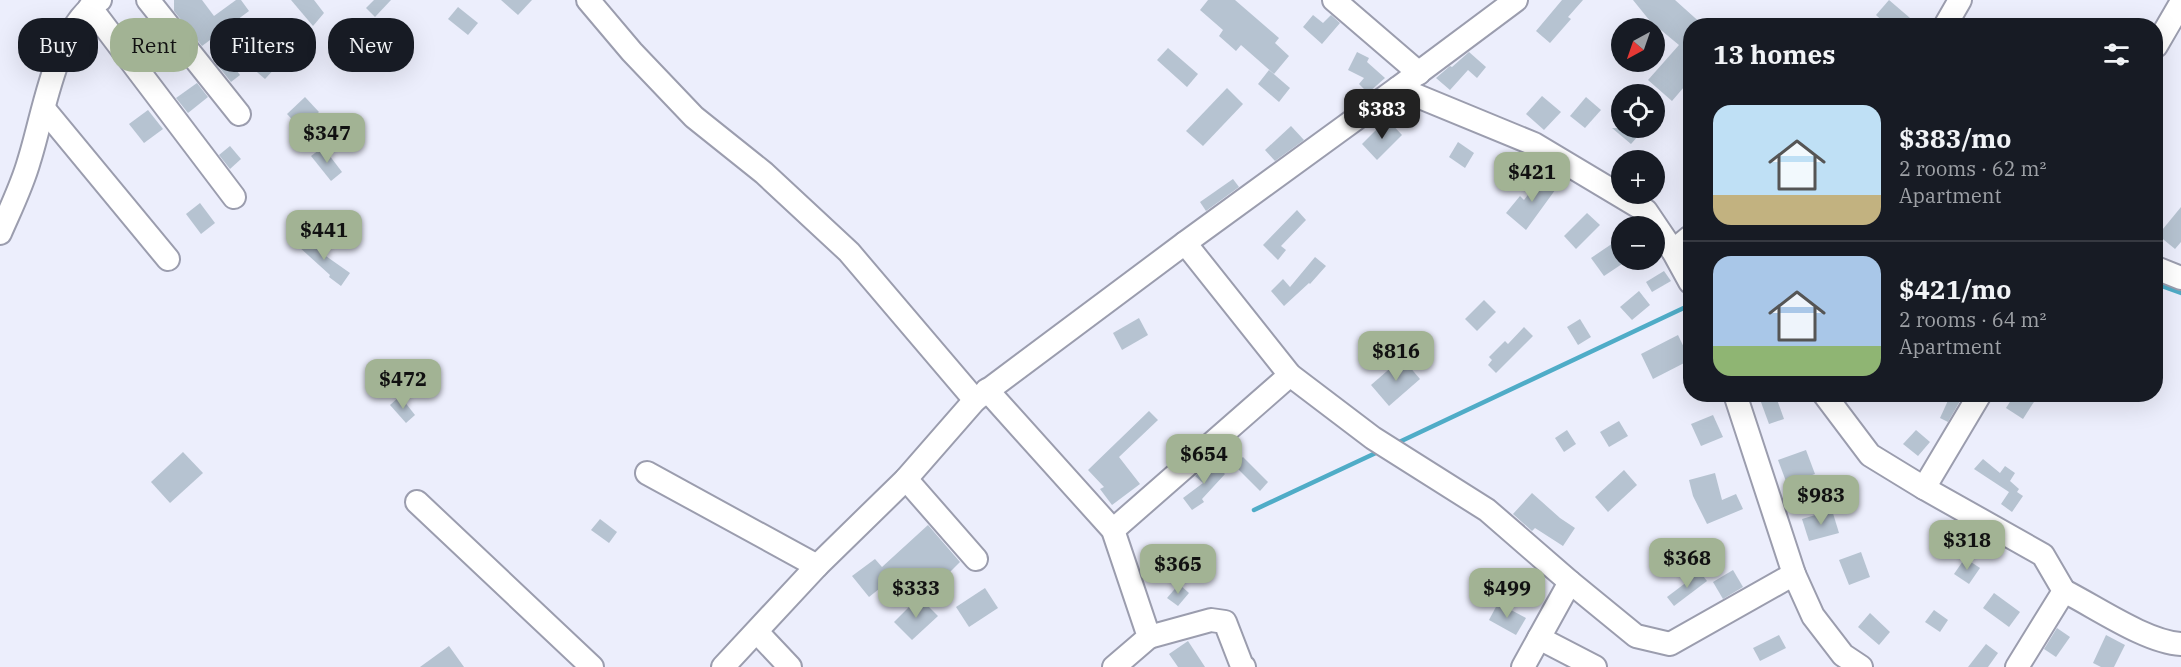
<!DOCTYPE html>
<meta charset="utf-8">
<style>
:root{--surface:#171b24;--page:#242831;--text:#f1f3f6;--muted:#9ea1a6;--line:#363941;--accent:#a2b394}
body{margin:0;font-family:"IBM Plex Serif",serif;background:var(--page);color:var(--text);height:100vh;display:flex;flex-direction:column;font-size:22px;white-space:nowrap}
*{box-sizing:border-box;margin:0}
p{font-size:20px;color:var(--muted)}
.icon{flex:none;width:33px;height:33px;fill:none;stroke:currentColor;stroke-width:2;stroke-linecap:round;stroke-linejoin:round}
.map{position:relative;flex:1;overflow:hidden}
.side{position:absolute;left:1683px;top:18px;width:480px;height:384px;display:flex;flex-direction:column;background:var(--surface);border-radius:24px;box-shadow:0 6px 24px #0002}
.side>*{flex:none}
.guide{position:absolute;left:18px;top:18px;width:570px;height:54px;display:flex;gap:12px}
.needle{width:39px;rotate:220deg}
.buttons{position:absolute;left:1611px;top:18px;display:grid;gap:12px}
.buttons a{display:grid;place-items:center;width:54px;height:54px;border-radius:50%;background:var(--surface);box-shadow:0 6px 24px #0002;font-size:30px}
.price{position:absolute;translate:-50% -51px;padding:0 14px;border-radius:12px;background:var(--accent);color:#111;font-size:20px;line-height:39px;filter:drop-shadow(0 2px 3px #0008)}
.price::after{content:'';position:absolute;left:50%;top:36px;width:18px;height:14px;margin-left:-9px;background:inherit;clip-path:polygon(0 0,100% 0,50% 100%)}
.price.selected{background:#222;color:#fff}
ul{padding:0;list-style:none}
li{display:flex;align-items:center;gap:18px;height:150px;padding:0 30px}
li+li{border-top:2px solid var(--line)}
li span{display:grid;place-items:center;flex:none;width:168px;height:120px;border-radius:18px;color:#555}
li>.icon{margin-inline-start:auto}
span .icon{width:72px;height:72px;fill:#fffc;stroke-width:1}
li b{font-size:26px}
h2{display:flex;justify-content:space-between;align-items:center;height:72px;padding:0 30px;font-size:26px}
.chip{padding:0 21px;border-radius:24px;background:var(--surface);box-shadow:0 6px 24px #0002;font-size:21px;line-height:54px}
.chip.selected{background:var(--accent);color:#111}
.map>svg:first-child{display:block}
</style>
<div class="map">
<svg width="2181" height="667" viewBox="0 0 2181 667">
<rect width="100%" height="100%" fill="#eceefc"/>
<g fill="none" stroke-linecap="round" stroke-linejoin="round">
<!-- stream -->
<g stroke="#4facc7" stroke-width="4.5">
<polyline points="2156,284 2181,293"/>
<polyline points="1395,444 1690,305"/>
<polyline points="1254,510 1380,451"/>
</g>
</g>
<!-- building -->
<g fill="#b6c3d1">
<polygon points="174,0 202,0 214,16 236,0 241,0 249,11 202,46 174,11"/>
<polygon points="291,0 314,0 324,13 313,26"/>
<polygon points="374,0 391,0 375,17 366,8"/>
<polygon points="501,0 532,0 518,15"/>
<polygon points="1208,0 1235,0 1279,38 1275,43 1289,56 1274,74 1241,45 1236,51 1219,36 1223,30 1200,10"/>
<polygon points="1562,0 1583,0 1568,17 1571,19 1550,43 1536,31"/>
<polygon points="1633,0 1675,0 1704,26 1690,26 1690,80 1672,101 1648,80 1679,45 1650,21"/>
<polygon points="1889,0 1910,18 1903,26 1888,26 1876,15"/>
<polygon points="458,7 478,23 468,35 448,19"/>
<polygon points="1313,15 1323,23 1331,15 1340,23 1322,44 1303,27"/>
<polygon points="1168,48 1198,74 1187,87 1157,60"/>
<polygon points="263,52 278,65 265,79 250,66"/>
<polygon points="1357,52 1369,58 1367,62 1385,78 1368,93 1359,84 1364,78 1348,70"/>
<polygon points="1469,52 1486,67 1477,78 1468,70 1450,90 1436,78 1450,66 1452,67"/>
<polygon points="228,59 240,75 231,82 218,66"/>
<polygon points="1269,70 1290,88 1279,102 1258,84"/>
<polygon points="197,83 208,97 188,113 176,98"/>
<polygon points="1227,88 1243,104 1203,146 1186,131"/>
<polygon points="1542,96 1561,112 1544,130 1526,114"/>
<polygon points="305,97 319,112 301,129 287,114"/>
<polygon points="1586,97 1601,110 1585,128 1570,116"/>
<polygon points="148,110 163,129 144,143 129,124"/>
<polygon points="1387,119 1402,135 1377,160 1362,144"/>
<polygon points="1291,126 1304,140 1275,161 1265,150"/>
<polygon points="1612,128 1645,128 1631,144"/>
<polygon points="1458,142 1474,153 1465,168 1449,157"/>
<polygon points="230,146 241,159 230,169 219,155"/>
<polygon points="323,147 342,172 331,181 311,156"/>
<polygon points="1543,175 1558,186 1526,230 1506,213 1520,196 1524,200"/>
<polygon points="1233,179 1239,187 1206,211 1200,202"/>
<polygon points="200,203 215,223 201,234 186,214"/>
<polygon points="2181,207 2181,242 2175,249 2158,235"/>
<polygon points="1297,210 1306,220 1281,246 1286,250 1278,260 1263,245"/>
<polygon points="1587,213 1600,225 1576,249 1564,236"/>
<polygon points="308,235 325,251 323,254 350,273 341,286 329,277 330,275 298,246"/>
<polygon points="1622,237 1622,264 1604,276 1591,258"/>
<polygon points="1315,257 1326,266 1310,284 1309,283 1284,306 1271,291 1283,279 1290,287"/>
<polygon points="1664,271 1671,281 1652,292 1646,282"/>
<polygon points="1639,291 1650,305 1632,320 1620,307"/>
<polygon points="1484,300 1496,312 1477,331 1465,319"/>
<polygon points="1139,318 1148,335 1122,350 1113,333"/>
<polygon points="1580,319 1591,337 1578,345 1567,327"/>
<polygon points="1524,327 1533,336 1496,373 1488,365 1492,360 1489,357 1505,341 1508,344"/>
<polygon points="1678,335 1690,360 1653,379 1641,354"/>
<polygon points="1402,358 1420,379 1389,406 1371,385"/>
<polygon points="1758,394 1775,394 1784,419 1769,424"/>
<polygon points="1951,394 1964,394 1948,422 1940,418"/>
<polygon points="2015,394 2039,394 2023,419 2006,408"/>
<polygon points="400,396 415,415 406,423 390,405"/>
<polygon points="1149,411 1158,420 1119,457 1140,484 1112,505 1100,489 1104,487 1088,470"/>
<polygon points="1713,415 1723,437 1701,446 1691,424"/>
<polygon points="1619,421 1628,436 1609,447 1600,432"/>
<polygon points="1567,430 1576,444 1564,452 1555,438"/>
<polygon points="1916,430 1930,442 1918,456 1903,444"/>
<polygon points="1806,450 1815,474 1787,484 1778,460"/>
<polygon points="183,452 203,473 170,503 151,482"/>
<polygon points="1243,457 1268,482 1260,491 1234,465"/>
<polygon points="1983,459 2000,473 2005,466 2015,473 2010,481 2019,489 2017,492 2023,496 2012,512 2001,504 2009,492 1974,469"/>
<polygon points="1212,461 1225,474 1202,499 1204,502 1192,510 1183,498 1203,483 1195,476"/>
<polygon points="1624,470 1637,485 1608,512 1595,497"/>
<polygon points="1715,473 1722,500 1736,494 1743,509 1707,524 1693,496 1689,480"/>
<polygon points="1532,493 1560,518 1575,528 1563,546 1535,528 1532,531 1513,514"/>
<polygon points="1832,510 1839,533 1809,541 1802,519"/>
<polygon points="600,519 617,532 609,543 591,530"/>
<polygon points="928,525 960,562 929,593 904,569 869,597 852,576 875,559 882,567"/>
<polygon points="1861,552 1870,577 1849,585 1839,560"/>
<polygon points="1965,558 1980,568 1969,584 1954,574"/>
<polygon points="1733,570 1743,587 1723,599 1713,582"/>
<polygon points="1700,572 1707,581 1674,606 1667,597"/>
<polygon points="1179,584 1189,593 1178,606 1167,598"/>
<polygon points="985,588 998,608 969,627 956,607"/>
<polygon points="1994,593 2020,612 2009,627 1983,608"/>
<polygon points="919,597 938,616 912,640 894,622"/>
<polygon points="1498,603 1526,618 1516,635 1489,620"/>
<polygon points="1934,610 1948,620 1940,632 1925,622"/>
<polygon points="1870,613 1890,632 1879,645 1858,627"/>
<polygon points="2057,628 2070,637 2056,657 2044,649"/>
<polygon points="1779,635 1786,648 1760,661 1753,648"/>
<polygon points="2106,635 2125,645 2114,667 2101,667 2093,663"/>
<polygon points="1188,641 1205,667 1178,667 1169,654"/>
<polygon points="1986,644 1998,653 1988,667 1968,667"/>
<polygon points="449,646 464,667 420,667"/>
</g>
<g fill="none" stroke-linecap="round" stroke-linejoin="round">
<!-- minor casing -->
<g stroke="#9b9dae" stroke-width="26">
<g id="minor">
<polyline points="148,0 239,114"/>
<polyline points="588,0 632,52 694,117 764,173 849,252 975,400"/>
<polyline points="1334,0 1419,73"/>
<polyline points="90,7 234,197"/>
<polyline points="1945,26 1960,0"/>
<polyline points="2156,46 2181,3"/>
<polyline points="1398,88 1516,0"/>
<polyline points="44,109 168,259"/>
<path d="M0,233c10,-23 22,-47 29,-72 16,-50 25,-130 71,-161"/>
<polyline points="1185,243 1290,375 1373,438 1487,510 1570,582 1523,667"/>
<polyline points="1673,251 1690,237"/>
<polyline points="2156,268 2181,278"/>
<polyline points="987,390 1113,530 1149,637 1114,667"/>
<polyline points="1735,394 1794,574 1813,616 1843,655 1861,667"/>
<polyline points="1824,394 1870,455 1924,488 1980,394"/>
<polyline points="647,473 817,566"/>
<polyline points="906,479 976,559"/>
<polyline points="1924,488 2043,555 2064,591 2017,667"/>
<polyline points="417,502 592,667"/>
<polyline points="1113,530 1290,375"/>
<polyline points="1570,582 1636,636 1670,644 1794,574"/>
<path d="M2064,591c32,16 82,51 117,53"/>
<polyline points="757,632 790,667"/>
<polyline points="1149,637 1211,620 1225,622 1242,666 1244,667"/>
<polyline points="1539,638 1595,667"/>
<polyline points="723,667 817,566 906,479 975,400 1185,243 1398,88 1534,144 1646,211 1673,251 1690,282"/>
</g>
</g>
<!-- minor -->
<use href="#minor" stroke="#fff" stroke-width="22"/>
</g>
</svg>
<div class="buttons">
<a><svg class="needle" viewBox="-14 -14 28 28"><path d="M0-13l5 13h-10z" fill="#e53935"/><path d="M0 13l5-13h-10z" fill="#9ea1a6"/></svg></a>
<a><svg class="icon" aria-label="locate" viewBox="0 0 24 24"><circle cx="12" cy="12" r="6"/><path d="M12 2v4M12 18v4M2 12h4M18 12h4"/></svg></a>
<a>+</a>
<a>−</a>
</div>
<b class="price selected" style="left:1382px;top:140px">$383</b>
<b class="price" style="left:327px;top:164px">$347</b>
<b class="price" style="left:1532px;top:203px">$421</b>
<b class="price" style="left:324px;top:261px">$441</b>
<b class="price" style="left:1396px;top:382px">$816</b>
<b class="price" style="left:403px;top:410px">$472</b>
<b class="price" style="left:1204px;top:485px">$654</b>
<b class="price" style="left:1821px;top:526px">$983</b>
<b class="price" style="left:1967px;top:571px">$318</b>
<b class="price" style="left:1687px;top:589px">$368</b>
<b class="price" style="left:1178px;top:595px">$365</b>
<b class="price" style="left:916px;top:619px">$333</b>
<b class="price" style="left:1507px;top:619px">$499</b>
<div class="guide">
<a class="chip">Buy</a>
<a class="chip selected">Rent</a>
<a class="chip">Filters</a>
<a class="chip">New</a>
</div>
<section class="side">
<h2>13 homes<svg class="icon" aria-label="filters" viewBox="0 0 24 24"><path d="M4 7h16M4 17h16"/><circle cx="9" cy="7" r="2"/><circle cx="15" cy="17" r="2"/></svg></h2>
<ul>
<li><span style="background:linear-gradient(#bfe0f5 75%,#c2b280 0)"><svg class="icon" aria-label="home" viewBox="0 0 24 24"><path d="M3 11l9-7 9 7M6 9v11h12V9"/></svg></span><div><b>$383/mo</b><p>2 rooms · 62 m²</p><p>Apartment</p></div></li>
<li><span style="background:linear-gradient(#a9c7e8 75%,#8fb573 0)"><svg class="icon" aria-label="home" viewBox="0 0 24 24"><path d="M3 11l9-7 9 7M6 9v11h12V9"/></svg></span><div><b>$421/mo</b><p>2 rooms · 64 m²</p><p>Apartment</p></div></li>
</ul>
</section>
</div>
